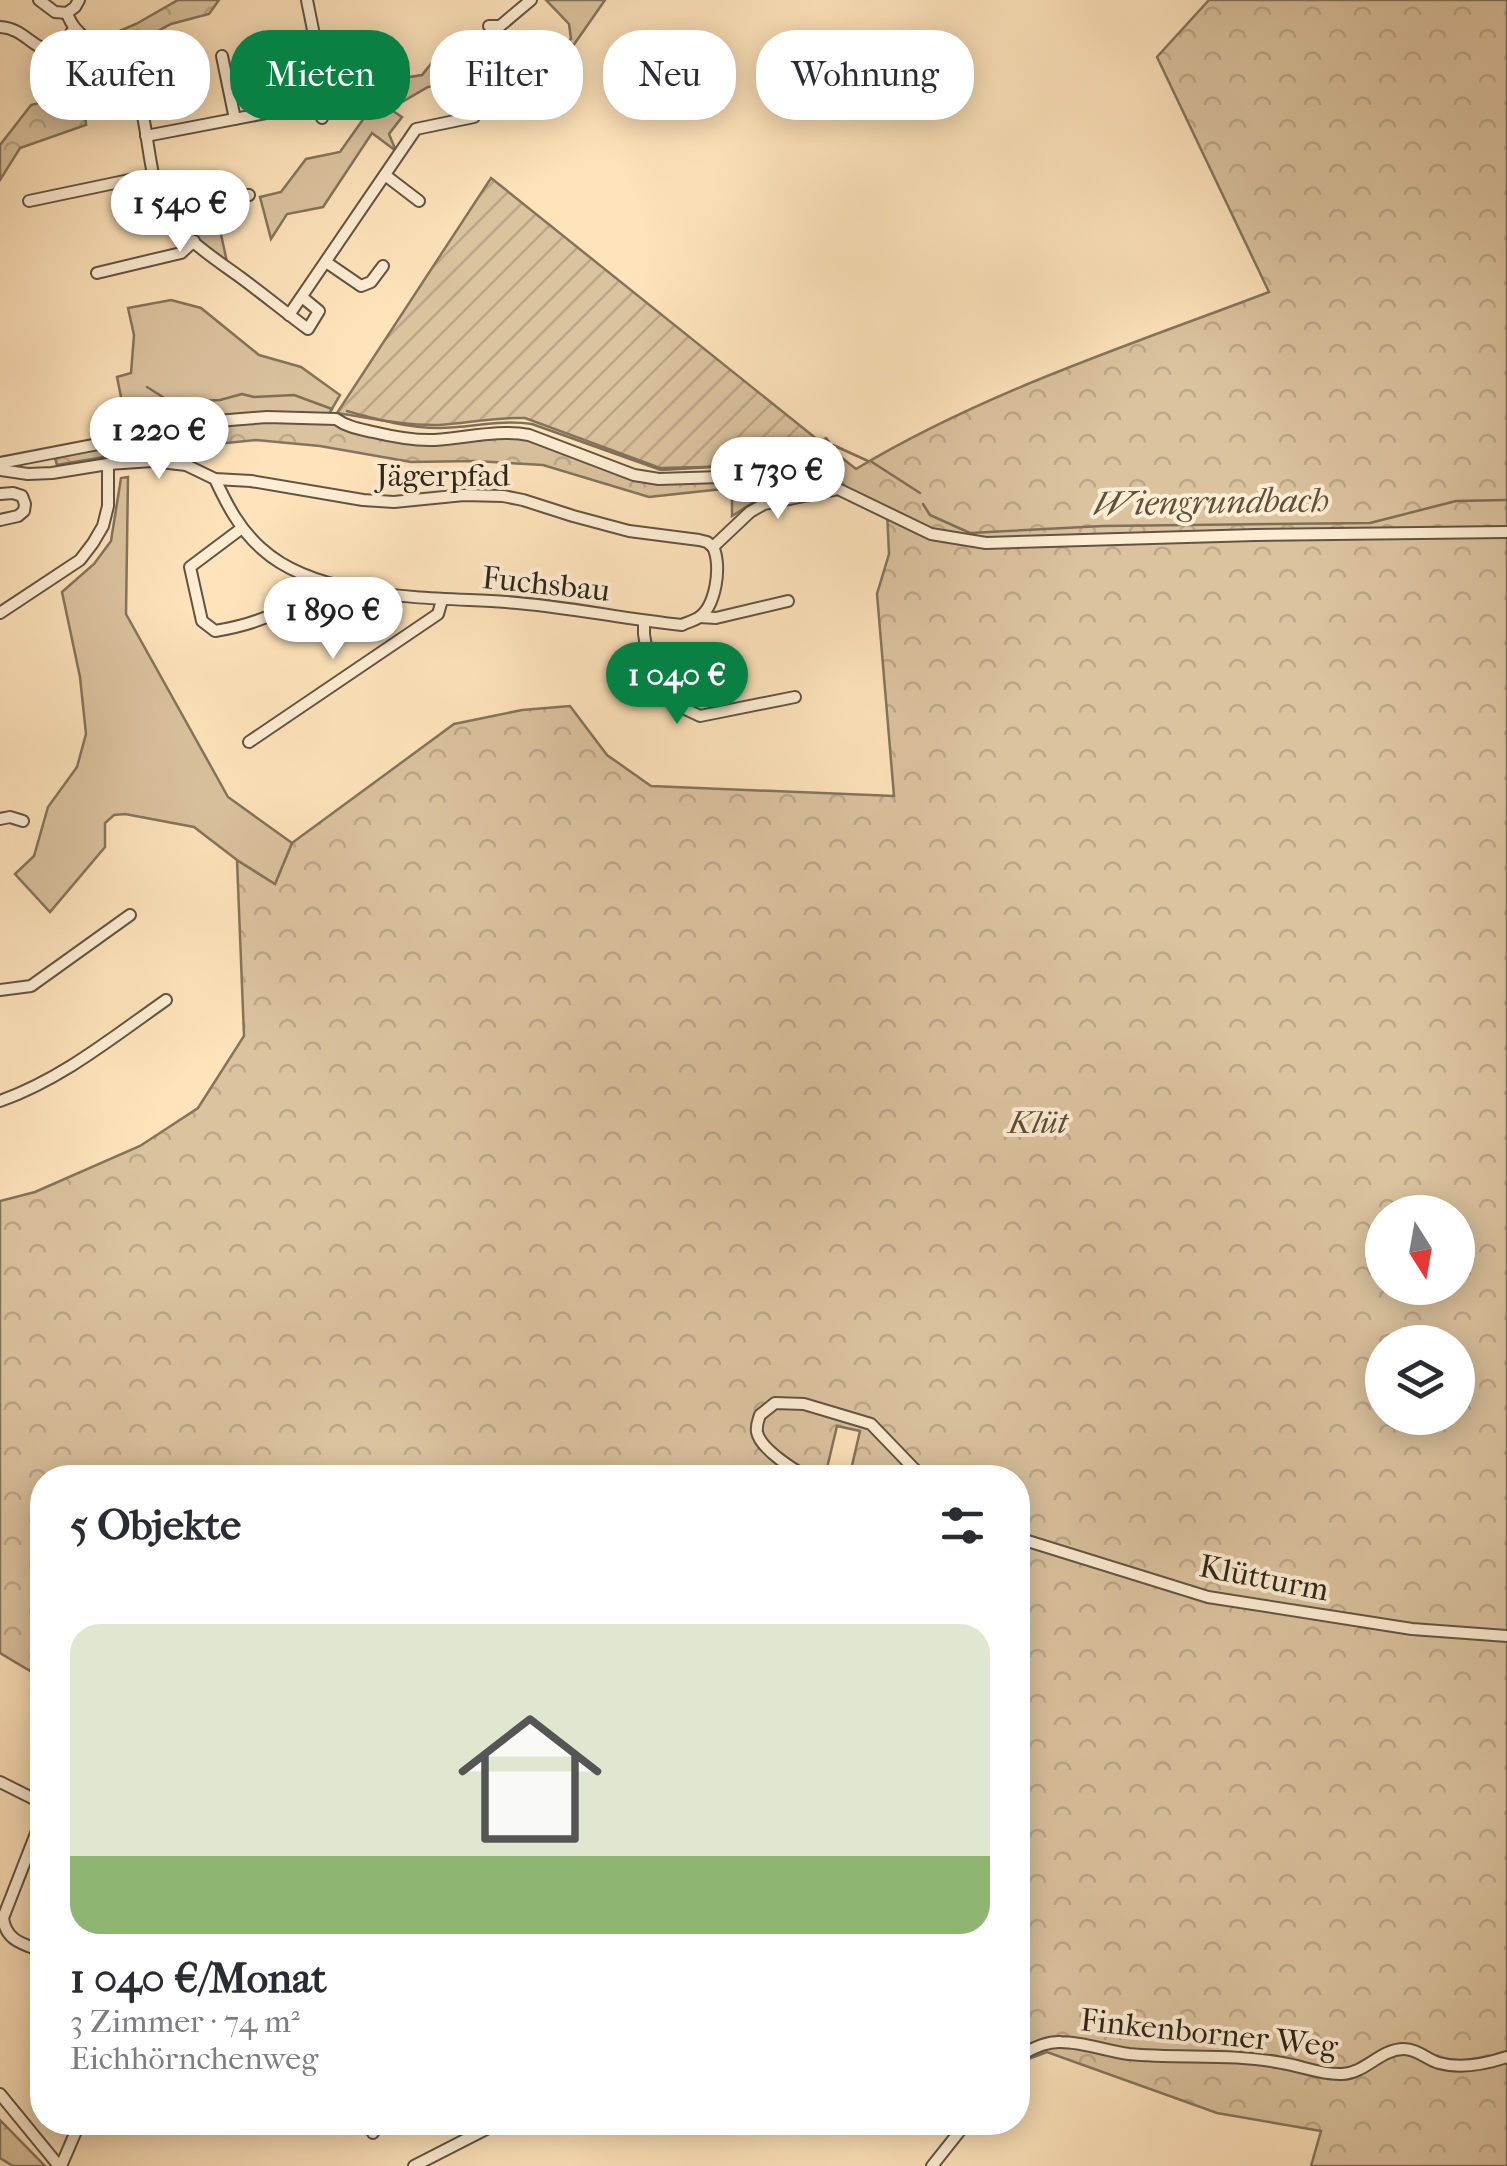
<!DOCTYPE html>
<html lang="de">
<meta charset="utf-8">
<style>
:root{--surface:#fff;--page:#f2f2f3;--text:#2b2b33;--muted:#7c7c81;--line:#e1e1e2;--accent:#0b8043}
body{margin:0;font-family:"IM FELL French Canon",serif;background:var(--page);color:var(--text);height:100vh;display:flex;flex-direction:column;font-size:38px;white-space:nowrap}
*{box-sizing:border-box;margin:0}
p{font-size:32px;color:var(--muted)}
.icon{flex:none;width:55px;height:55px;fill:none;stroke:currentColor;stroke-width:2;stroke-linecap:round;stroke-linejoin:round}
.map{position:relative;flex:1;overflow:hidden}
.sheet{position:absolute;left:30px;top:1465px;width:1000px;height:670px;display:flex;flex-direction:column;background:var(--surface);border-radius:40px;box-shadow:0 5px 25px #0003}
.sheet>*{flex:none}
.banner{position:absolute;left:30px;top:30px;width:1000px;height:90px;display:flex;gap:20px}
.needle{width:65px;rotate:169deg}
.buttons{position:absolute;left:1365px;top:1195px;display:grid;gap:20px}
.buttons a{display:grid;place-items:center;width:110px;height:110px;border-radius:50%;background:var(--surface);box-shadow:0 5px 25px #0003;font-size:50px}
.price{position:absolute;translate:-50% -85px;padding:0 22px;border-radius:35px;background:#fff;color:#222;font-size:32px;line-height:65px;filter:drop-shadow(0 2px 5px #0008)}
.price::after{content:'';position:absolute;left:50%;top:60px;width:30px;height:22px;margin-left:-15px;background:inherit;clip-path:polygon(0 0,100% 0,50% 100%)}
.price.active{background:var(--accent);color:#fff}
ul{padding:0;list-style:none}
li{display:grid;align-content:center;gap:20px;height:530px;padding:0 40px}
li+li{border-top:2px solid var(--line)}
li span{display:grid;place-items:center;height:310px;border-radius:30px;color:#555}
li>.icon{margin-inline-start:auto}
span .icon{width:180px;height:180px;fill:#fffc;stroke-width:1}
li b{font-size:42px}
h2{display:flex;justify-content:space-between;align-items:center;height:120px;padding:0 40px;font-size:42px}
.chip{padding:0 35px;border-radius:40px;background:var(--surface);box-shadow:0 5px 25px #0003;font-size:35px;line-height:90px}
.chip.active{background:var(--accent);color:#fff}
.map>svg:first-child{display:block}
</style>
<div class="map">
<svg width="1507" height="2166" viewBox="0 0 1507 2166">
<defs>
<pattern id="forest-crowns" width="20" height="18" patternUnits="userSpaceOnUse" patternTransform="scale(2.5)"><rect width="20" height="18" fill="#dbc39f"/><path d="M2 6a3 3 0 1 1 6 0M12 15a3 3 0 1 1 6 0" fill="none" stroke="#bca788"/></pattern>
<pattern id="garden-furrows" width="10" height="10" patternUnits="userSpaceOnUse" patternTransform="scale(2.5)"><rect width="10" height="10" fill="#dbc39f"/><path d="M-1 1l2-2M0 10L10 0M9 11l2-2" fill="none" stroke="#bca788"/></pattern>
</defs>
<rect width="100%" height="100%" fill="#fee3bb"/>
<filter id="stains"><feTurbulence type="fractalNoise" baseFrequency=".002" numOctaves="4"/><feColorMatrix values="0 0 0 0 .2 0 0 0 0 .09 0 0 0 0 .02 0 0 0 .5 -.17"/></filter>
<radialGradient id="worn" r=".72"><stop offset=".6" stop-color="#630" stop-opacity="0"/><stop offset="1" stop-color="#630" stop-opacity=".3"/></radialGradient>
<!-- forest -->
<g fill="url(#forest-crowns)" stroke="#84745c" stroke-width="2.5" fill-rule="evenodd">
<polygon points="178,0 219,0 209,14 171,24 131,46 132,57 127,65 105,43 108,36 136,24"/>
<path d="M1209,0h298v2166h-196l10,-35 -104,-18 -170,-61 -29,11v-585h-976v200l-42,-25v-452l35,-9 105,-46 58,-38 46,-72 -7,-176 38,24 17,-41 162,-119 68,-14 48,-4 37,49 44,31 243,10 -17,-202 12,-40 -2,-43 -94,-33 2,-7 32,-25 29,23c128,-77 274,-124 413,-177l-112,-235zM1382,1212h76v76h-76zM1382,1342h76v76h-76zM837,1426l23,5 -10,43 -23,-6z"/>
<polygon points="90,56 110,69 84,100 86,125 20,148 0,180 0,145 31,105 57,98"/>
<polygon points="266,421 333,423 347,430 395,441 483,437 527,438 633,480 655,484 755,480 793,484 817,489 757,500 732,516 732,488 649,497 543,465 474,461 411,462 320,446 256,440 196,446 197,458 127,453 57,465 55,458 210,426"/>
<polygon points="0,2120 45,2166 13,2166 0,2158"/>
</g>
<!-- park -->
<g fill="#dbc39f" stroke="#84745c" stroke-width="2.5">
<polygon points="546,0 605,0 527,112 478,81 428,87 390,109 402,117 389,134 396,151 372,133 323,207 287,214 271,239 260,197 281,192 306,159 340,152 391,80 422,75 442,50 463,64 470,57 509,85 571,39 569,24"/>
<polygon points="215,207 227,262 196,239 178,213"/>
<polygon points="171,300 201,308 259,355 301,367 340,395 329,414 267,417 129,437 117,377 131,373 134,335 128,308"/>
<polygon points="128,477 126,614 228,797 292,843 275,884 237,860 194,827 125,814 114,815 105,823 105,847 50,912 15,874 34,856 48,807 77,767 86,734 80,677 62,592 94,564 111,541 121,478"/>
</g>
<!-- garden -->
<path fill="url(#garden-furrows)" stroke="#84745c" stroke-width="2.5" d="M491,178l327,262h1l-35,25 -124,3 -135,-50c-29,-1 -57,5 -86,7 -34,1 -69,-7 -102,-12z"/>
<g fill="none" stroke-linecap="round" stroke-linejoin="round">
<!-- stream -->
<g stroke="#807059" stroke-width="2.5">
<polyline points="147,387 166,399 180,402 220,400 242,394 254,397 294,395 332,409"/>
<path d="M347,411c29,8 60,17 92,17 31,0 61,-9 93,-4l129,46 86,-5 39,2 9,-3 31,-26 3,4"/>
<polyline points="833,445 868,461"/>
<polyline points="872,462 920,493"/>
<polyline points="923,504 930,515 970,533 1103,526 1370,523 1456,501 1507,500"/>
</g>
<!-- street casing -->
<g stroke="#625442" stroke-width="14">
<g id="street">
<polyline points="39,0 55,12 67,13"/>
<path d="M307,0c5,27 18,77 11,103"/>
<path d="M67,13c8,27 41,36 59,58 22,28 20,92 33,126 13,35 52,59 81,80 23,17 45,35 68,52l11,-18 -17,-14"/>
<polyline points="67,13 75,7 79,0"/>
<polyline points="489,26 500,26 531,0"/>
<path d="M0,27c34,1 41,48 74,2"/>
<polyline points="222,56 235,119"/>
<polyline points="318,58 382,46"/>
<polyline points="146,136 318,103 322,118"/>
<polyline points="385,175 419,201"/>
<polyline points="29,201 153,175"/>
<polyline points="165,211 249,195"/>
<polyline points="326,262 361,286 371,282 383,266"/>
<polyline points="97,273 181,253 194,241"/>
<polyline points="289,315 416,129 474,117"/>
<path d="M0,463l217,-42 50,-4 69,2c11,8 24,10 37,13 21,5 41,9 62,8 33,-2 62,-11 94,-5l105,40 25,4 92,-3 42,2 17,3 28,8 93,45 55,9 269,-8 252,-3"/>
<polyline points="0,470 28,474 52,473 108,464 152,461 186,465 215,479 251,481 363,500 394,502 464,495 503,496 523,500 573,516 629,531 699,540 707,542 713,547"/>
<path d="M215,479c12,26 25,51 47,70 57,52 172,48 244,53 59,4 117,17 176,23 6,-3 11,-4 16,-7 18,-11 24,-53 15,-71"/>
<polyline points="0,494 13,493 22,496 25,504 24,511 18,516 0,520"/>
<path d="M242,528l-52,39 12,54 13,10c37,-6 78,-20 101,-50"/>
<polyline points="713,547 750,512 764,504 834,490"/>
<polyline points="0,613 80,560 93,543 103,526 108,506 108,464"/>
<polyline points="700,617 716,618 788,601"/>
<polyline points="644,621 644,634 647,653 685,709 700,716 795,697"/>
<polyline points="249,742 438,614 442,600"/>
<polyline points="0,819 10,817 23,821"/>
<polyline points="0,990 31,986 130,915"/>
<path d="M0,1101c62,-22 113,-64 166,-101"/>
<path d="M809,1478c-15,-8 -49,-29 -52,-46 -1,-7 1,-11 3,-17l15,-12 29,1 67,20 52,54"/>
<polyline points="1018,1538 1208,1597 1412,1629 1507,1636"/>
<polyline points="0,1782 42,1803"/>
<path d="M42,1818l-39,100c3,23 20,26 39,33"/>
<path d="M1018,2056c13,-6 27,-15 43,-14 22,0 45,9 68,12 51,5 102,-1 153,9 20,3 39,12 60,11 24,-1 38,-25 62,-25 13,0 24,11 35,14 22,6 47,1 68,-6"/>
<polyline points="0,2094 59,2166"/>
<polyline points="753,2122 779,2122"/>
<polyline points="373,2133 378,2122"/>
<polyline points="61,2166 80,2122"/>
<polyline points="414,2166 500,2122"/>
<polyline points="932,2166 967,2122"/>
</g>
</g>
<!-- street -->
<use href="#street" stroke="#feedd3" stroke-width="10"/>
</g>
<g text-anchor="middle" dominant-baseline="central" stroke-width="8" stroke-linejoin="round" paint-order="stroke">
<!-- street labels -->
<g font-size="32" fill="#2e2519" stroke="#feedd3">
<text x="443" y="475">Jägerpfad</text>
<text transform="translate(546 584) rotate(6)">Fuchsbau</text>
<text transform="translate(1264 1578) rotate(11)">Klütturm</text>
<text transform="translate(1209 2033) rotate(6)">Finkenborner Weg</text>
</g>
<!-- park labels -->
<g font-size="32" font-style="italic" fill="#594c3a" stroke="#feedd3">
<text x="1038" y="1122">Klüt</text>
</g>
<!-- water labels -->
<g font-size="35" font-style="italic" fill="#5e513e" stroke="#feedd3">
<text transform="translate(1211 502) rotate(-1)">Wiengrundbach</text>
</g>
</g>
<rect width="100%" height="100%" filter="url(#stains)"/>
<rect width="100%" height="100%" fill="url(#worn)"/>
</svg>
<div class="buttons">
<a><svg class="needle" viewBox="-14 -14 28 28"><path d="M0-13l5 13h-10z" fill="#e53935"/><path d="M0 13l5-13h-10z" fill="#7c7c81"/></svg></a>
<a><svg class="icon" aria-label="layers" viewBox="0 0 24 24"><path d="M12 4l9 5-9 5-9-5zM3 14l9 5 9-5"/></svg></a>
</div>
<b class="price" style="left:180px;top:255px">1 540 €</b>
<b class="price" style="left:159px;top:482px">1 220 €</b>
<b class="price" style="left:778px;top:522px">1 730 €</b>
<b class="price" style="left:333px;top:662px">1 890 €</b>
<b class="price active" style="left:677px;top:727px">1 040 €</b>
<div class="banner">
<a class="chip">Kaufen</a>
<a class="chip active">Mieten</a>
<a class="chip">Filter</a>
<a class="chip">Neu</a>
<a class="chip">Wohnung</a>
</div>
<section class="sheet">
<h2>5 Objekte<svg class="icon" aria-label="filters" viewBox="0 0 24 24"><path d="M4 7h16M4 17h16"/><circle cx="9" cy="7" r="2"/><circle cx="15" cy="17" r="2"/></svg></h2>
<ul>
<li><span style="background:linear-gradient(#dfe7d0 75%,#8fb573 0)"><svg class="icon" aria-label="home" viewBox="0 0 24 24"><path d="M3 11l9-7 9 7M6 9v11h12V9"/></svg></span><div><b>1 040 €/Monat</b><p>3 Zimmer · 74 m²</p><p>Eichhörnchenweg</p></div></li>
</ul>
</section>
</div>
